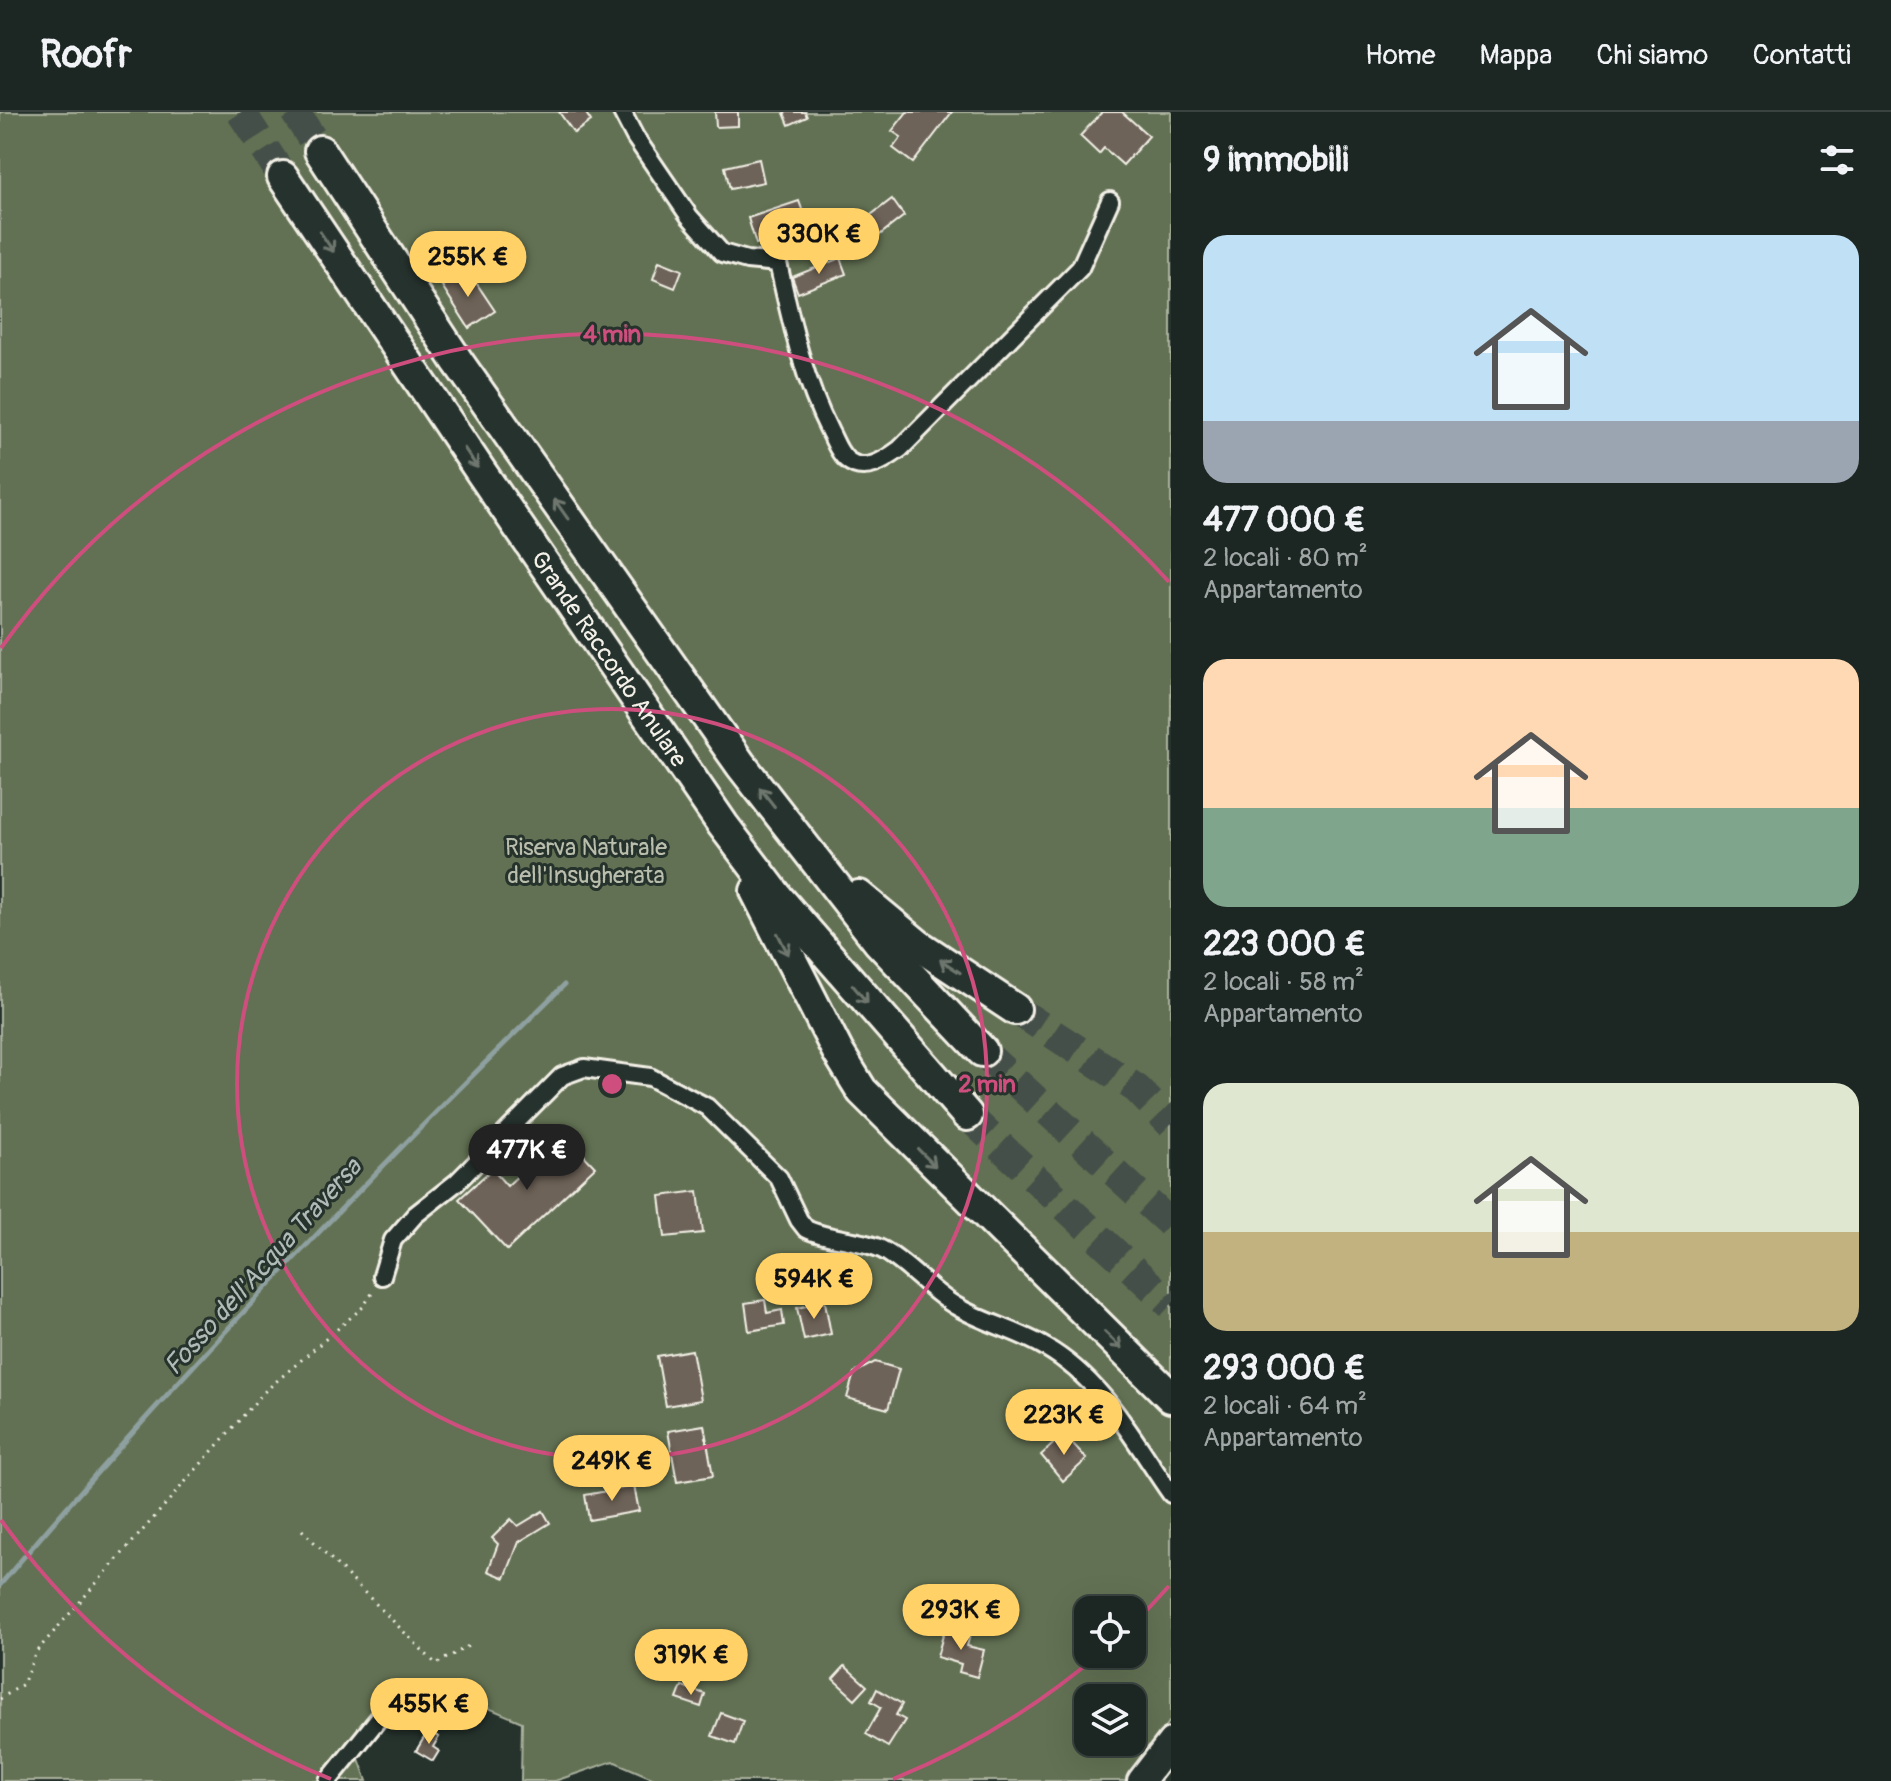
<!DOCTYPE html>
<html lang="it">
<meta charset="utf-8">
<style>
:root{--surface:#1c2622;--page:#29322f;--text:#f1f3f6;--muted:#a0a5a5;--line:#3a4340;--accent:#ffd166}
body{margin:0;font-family:Pangolin,sans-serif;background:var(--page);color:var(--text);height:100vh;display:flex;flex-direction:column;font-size:30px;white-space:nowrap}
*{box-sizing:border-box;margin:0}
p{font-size:26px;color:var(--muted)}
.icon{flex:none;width:44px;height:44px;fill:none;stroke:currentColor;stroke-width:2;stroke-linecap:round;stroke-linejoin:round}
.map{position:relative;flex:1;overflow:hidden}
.side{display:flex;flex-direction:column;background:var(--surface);width:720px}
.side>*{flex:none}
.buttons{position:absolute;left:1074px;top:1484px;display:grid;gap:16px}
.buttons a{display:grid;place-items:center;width:72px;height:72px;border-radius:16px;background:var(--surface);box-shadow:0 8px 32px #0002,0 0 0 2px var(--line);font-size:40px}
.price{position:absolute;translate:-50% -68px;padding:0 18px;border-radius:28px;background:var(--accent);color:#111;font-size:26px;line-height:52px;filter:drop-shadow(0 2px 4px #0008)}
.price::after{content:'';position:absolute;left:50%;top:48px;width:24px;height:18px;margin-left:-12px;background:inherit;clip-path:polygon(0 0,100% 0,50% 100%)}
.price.on{background:#222;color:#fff}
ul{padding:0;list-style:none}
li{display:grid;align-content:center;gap:16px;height:424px;padding:0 32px}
li span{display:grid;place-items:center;height:248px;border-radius:24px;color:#555}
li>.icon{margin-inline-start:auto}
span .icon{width:144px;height:144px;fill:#fffc;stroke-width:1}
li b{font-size:34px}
h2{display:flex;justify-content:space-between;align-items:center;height:96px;padding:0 32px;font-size:34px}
header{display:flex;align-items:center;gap:48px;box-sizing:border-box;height:112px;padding:0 40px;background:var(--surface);border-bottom:2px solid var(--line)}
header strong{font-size:38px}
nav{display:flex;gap:44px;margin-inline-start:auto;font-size:28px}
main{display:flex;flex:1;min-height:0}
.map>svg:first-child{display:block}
</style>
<header>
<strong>Roofr</strong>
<nav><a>Home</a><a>Mappa</a><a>Chi siamo</a><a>Contatti</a></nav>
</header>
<main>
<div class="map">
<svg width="1171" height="1669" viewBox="0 0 1171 1669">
<rect width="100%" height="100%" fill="#26332d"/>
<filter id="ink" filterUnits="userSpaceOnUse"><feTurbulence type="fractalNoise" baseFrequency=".0125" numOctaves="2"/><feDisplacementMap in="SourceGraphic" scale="16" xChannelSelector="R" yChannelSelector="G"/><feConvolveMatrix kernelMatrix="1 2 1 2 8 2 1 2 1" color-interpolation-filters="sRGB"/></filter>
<g filter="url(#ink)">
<!-- green -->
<path fill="#627153" stroke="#abb19e" stroke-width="2" fill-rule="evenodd" d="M0,0h1171v1607l-40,62h-472l-46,-20 -58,20h-34l1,-59 -76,-32 -63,37 -25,29 9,25h-367zM1088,1498h44v44h-44zM1088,1586h44v44h-44z"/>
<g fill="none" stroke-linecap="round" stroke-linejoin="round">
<!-- stream -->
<path stroke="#8ea0a0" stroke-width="5" d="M0,1473c177,-210 368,-408 564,-600"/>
</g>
<!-- building -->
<g fill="#6e6359" stroke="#f4f1e8" stroke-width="2">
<polygon points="559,0 585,0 591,9 574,21"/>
<polygon points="715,0 738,0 738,14 716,15"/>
<polygon points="787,0 805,0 807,5 789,13 784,1"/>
<polygon points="907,0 952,0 913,51 893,36 901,25 892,19"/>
<polygon points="1102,0 1122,0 1149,24 1123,53 1104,36 1099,42 1080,24"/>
<polygon points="759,47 764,70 730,77 725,55"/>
<polygon points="892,87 904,104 855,142 842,125"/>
<polygon points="799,89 808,114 756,132 748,106"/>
<polygon points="840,146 846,162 798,181 792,165"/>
<polygon points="659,149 682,158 675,176 653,167"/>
<polygon points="467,157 495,199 469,216 442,174"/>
<polygon points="563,1021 595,1055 507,1138 459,1087 492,1057 507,1074"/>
<polygon points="698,1079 703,1121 665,1125 660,1084"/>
<polygon points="765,1188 767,1201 782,1198 784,1213 749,1219 745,1191"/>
<polygon points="825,1190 831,1222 804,1228 797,1196"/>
<polygon points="692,1238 701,1288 666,1294 657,1244"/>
<polygon points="875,1250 899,1257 888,1297 847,1286 854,1261"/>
<polygon points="704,1313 713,1364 677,1370 668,1319"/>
<polygon points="1064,1322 1087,1347 1063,1369 1041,1343"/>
<polygon points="634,1374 639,1399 589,1408 585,1383"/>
<polygon points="543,1399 550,1411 519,1430 505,1466 488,1459 498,1432 492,1426 511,1407 518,1414"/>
<polygon points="945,1516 970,1523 967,1534 984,1538 977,1565 959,1560 961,1552 937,1545"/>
<polygon points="845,1554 867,1574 855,1587 833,1567"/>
<polygon points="682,1574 705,1582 701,1595 677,1587"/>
<polygon points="877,1577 902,1592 896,1603 905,1608 888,1635 866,1622 881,1595 871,1589"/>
<polygon points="721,1601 743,1609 735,1632 712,1624"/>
<polygon points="428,1619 439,1625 433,1635 439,1639 433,1649 416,1639"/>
</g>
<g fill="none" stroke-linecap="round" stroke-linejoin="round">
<!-- highway-tunnel -->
<g stroke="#455049" stroke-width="30" stroke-dasharray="30 15" stroke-linecap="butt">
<polyline points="241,0 283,65"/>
<polyline points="295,0 320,39"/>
<polyline points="1015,897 1137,977 1171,1012"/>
<polyline points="982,939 1171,1112"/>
<polyline points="967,1003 1171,1193"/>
</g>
<!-- street casing -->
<g stroke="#f4f1e8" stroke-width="22">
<g id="street">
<path d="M622,0l13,25 54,79 33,37 25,7 31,3c13,58 25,116 52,169 5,9 8,20 16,27 18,16 39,1 54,-10l180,-181 30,-67"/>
<path d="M382,1164l11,-36 22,-25 42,-33 105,-106 22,-8 66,9 57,30 72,71 20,42 7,9c23,11 56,10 77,21 24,13 47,41 73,56 28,17 61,24 89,41 59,34 88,93 126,147"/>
<polyline points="328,1669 383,1601"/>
</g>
</g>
<!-- primary casing -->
<g stroke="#f4f1e8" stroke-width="32">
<polyline id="primary" points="1141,1669 1171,1630"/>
</g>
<!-- highway casing -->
<g stroke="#f4f1e8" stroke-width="36">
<g id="highway">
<polyline points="320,39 458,250 741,653 879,830 982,939"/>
<path id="s1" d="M283,65l198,295 242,353 56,74 188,216"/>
<polyline points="756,779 838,940 862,979 1171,1285"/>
<polyline points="859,784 918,833 1015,897"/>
</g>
</g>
<!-- path -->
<g stroke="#f4f1e8" stroke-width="3" stroke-dasharray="2 6" stroke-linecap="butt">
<polyline points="302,1418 436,1552 472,1532"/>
<polyline points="0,1587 23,1572 36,1540 264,1280 363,1195 375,1177"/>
</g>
<!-- street -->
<use href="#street" stroke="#26332d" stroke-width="16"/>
<!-- primary -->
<use href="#primary" stroke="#26332d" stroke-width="26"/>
<!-- highway -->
<use href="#highway" stroke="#26332d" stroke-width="30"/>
</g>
<!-- one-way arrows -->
<defs><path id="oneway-shaft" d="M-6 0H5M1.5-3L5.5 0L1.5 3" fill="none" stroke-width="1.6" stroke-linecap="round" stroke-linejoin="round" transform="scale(2)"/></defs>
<g stroke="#6e766e">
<use href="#oneway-shaft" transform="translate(327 130) rotate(56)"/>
<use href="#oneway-shaft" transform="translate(471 346) rotate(56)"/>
<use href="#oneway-shaft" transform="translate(561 397) rotate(-125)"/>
<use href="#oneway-shaft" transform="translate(767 685) rotate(-128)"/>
<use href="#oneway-shaft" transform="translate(783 832) rotate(63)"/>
<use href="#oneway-shaft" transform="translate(950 854) rotate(-147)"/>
<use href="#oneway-shaft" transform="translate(860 882) rotate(50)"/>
<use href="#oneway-shaft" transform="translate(927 1046) rotate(45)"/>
<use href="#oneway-shaft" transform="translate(1113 1228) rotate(44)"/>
</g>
</g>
<!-- distance rings -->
<g fill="none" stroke="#ce4e7e" stroke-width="4">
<circle cx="612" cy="972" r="375"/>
<path d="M1169 1474A750 750 0 0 1 1133 1512M1099 1542A750 750 0 0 1 893 1667M331 1667A750 750 0 0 1 1 1408M1 536A750 750 0 0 1 1169 470"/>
</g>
<g text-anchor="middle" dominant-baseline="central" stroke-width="6" stroke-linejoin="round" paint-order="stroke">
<!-- street labels -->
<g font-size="24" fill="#f4f1e8" stroke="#26332d">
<text stroke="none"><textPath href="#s1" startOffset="582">Grande Raccordo Anulare</textPath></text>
</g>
<!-- park labels -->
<g font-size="24" fill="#babeac" stroke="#26332d">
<text x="586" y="735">Riserva Naturale<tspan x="586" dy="28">dell'Insugherata</tspan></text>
</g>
<!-- water labels -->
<g font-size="26" font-style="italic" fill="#b0bbb8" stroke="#26332d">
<text transform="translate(263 1155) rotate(-48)">Fosso dell'Acqua Traversa</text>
</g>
</g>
<circle cx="612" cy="972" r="12" fill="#ce4e7e" stroke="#26332d" stroke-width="4"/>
<g font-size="24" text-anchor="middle" font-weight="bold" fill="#ce4e7e" stroke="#26332d" stroke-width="6" stroke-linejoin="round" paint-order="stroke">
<text x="612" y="230">4 min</text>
<text x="987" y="980">2 min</text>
</g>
</svg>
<div class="buttons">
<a><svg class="icon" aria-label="locate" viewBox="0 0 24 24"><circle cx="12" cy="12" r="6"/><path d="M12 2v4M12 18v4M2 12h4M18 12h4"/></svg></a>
<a><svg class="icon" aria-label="layers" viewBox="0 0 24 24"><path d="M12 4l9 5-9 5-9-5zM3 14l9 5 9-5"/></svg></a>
</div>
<b class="price" style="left:819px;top:164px">330K €</b>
<b class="price" style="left:468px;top:187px">255K €</b>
<b class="price on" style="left:527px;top:1080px">477K €</b>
<b class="price" style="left:814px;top:1209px">594K €</b>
<b class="price" style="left:1064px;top:1345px">223K €</b>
<b class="price" style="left:612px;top:1391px">249K €</b>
<b class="price" style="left:961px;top:1540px">293K €</b>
<b class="price" style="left:691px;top:1585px">319K €</b>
<b class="price" style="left:429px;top:1634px">455K €</b>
</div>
<section class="side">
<h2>9 immobili<svg class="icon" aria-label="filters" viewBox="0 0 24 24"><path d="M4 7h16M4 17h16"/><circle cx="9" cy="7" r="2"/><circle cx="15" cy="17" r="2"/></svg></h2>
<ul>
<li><span style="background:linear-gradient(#bfe0f5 75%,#9aa5b1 0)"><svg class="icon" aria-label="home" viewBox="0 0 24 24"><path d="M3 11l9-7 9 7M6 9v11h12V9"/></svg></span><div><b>477 000 €</b><p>2 locali · 80 m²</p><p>Appartamento</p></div></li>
<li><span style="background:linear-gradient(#ffd9b3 60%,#7fa58c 0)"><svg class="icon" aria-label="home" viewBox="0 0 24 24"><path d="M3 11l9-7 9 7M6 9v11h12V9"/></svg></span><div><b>223 000 €</b><p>2 locali · 58 m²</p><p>Appartamento</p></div></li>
<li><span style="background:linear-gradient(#dfe7d0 60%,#c2b280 0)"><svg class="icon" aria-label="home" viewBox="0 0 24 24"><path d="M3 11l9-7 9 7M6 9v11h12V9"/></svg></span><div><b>293 000 €</b><p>2 locali · 64 m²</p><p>Appartamento</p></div></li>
</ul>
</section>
</main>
